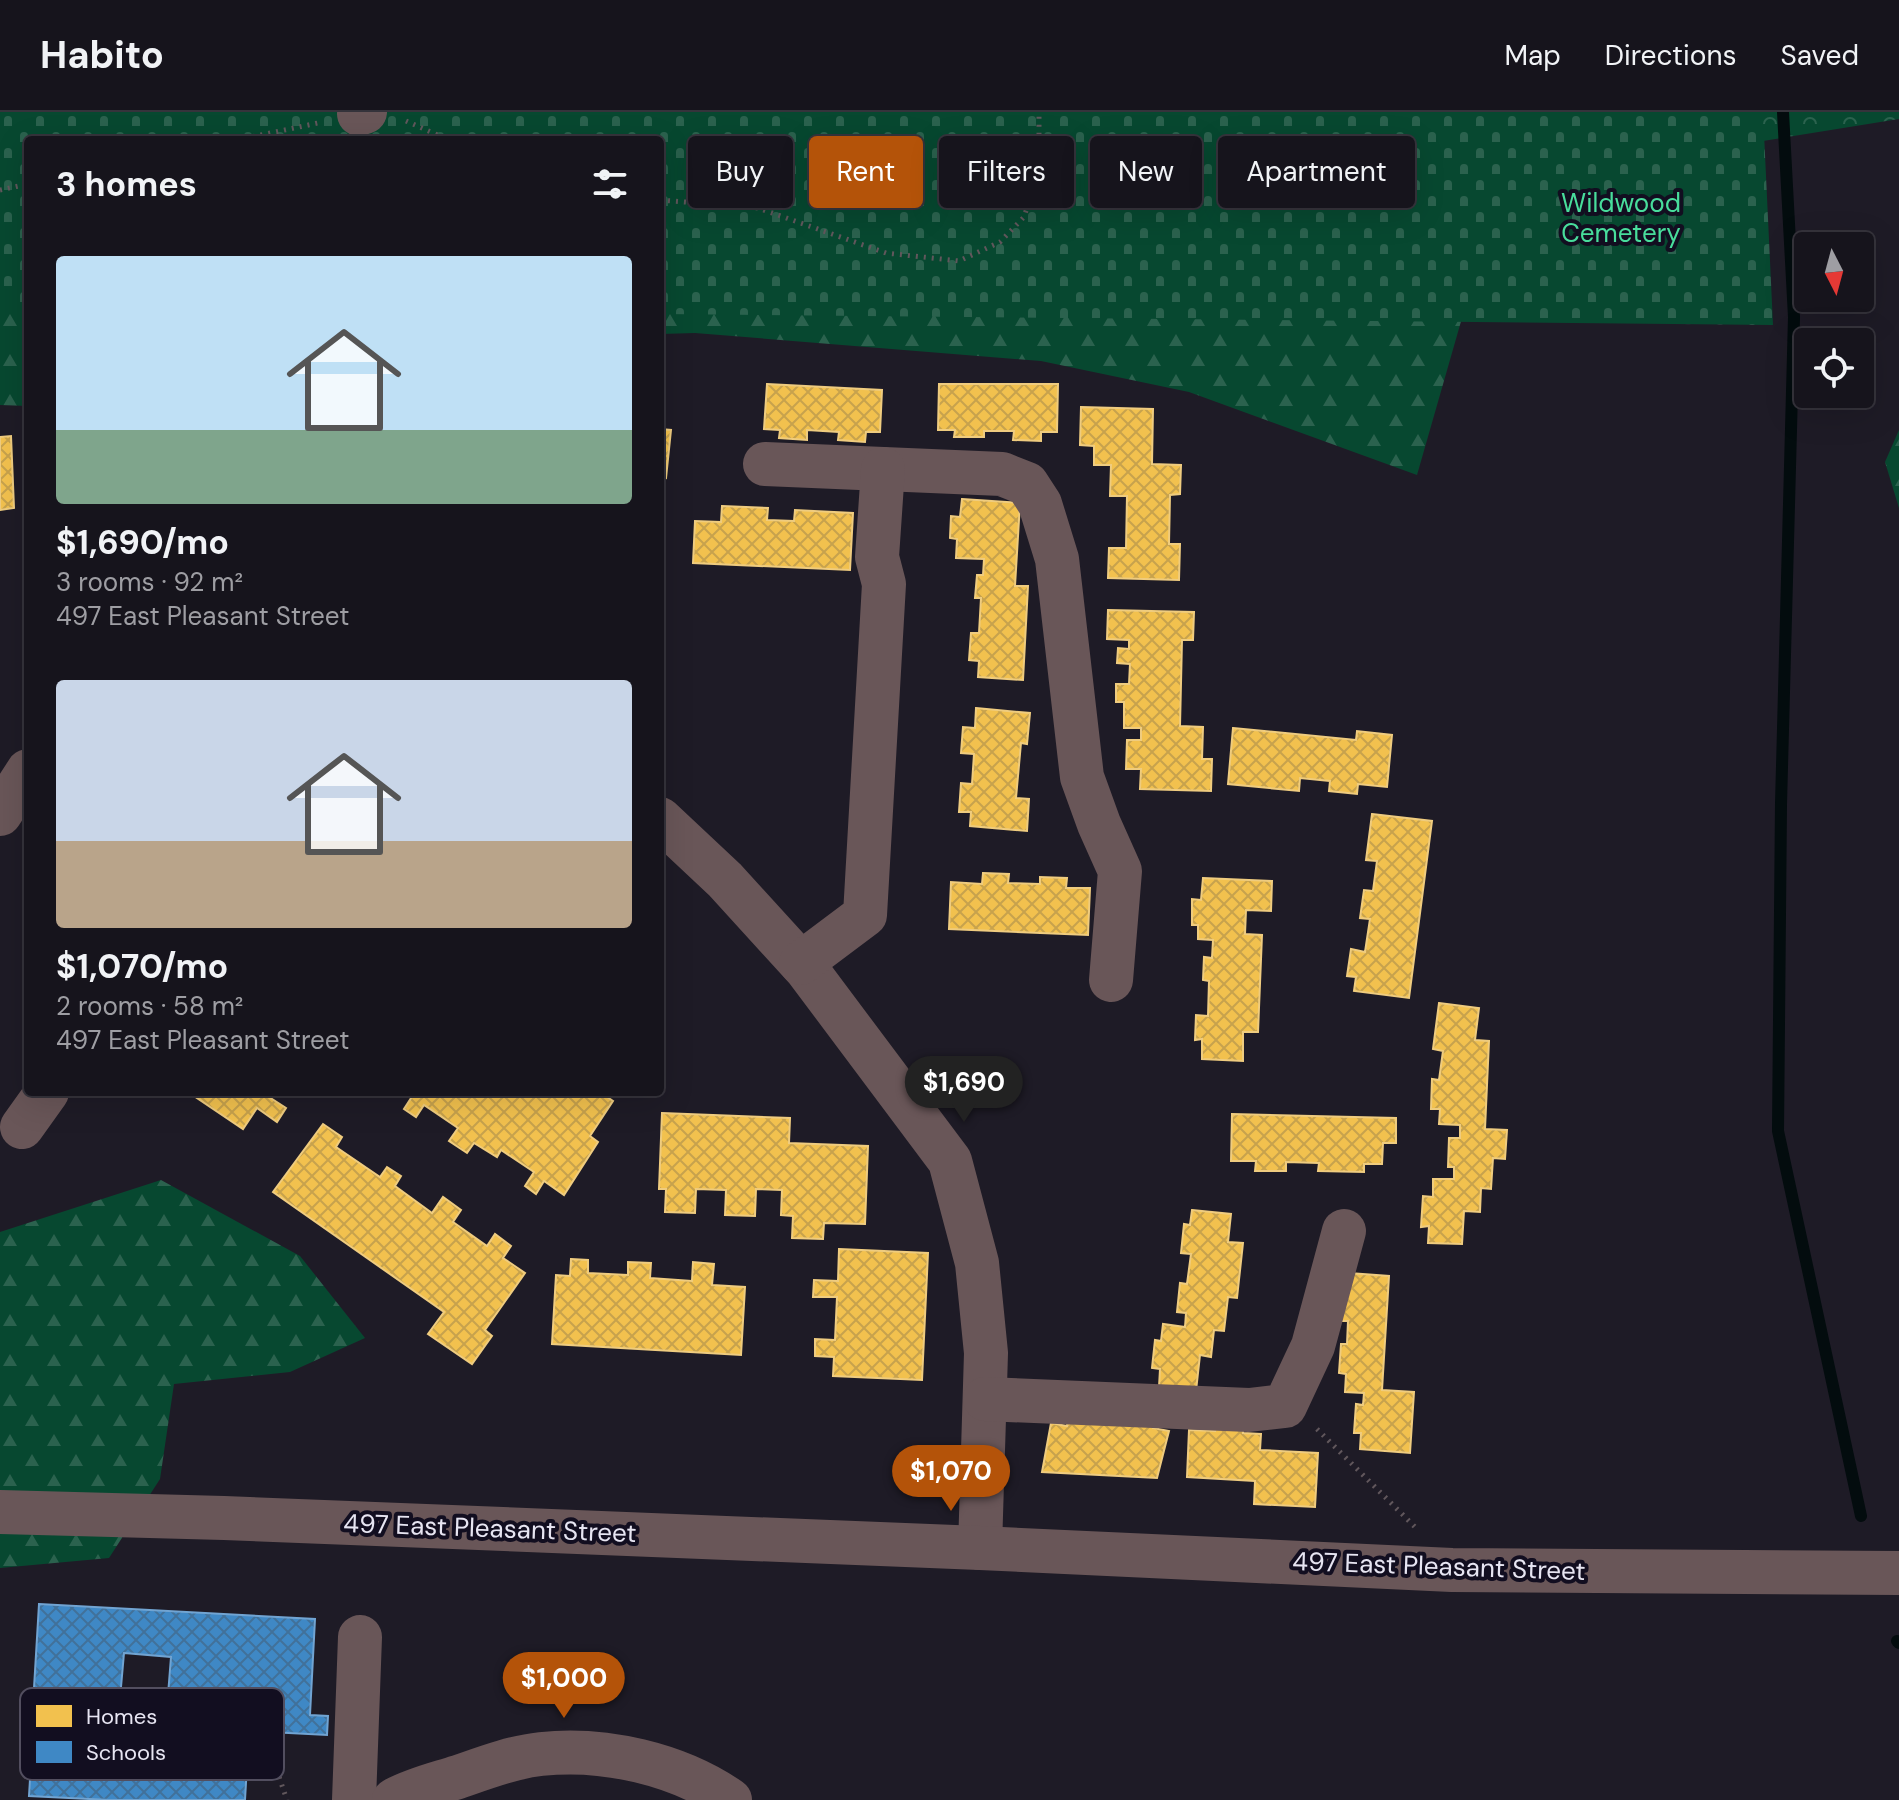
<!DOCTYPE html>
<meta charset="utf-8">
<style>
:root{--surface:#16141c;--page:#232129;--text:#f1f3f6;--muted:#9e9ea3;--line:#35333b;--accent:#b45309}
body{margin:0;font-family:"DM Sans",sans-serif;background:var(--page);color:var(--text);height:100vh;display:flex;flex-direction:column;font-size:30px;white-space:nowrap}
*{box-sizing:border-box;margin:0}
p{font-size:26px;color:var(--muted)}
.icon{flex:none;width:44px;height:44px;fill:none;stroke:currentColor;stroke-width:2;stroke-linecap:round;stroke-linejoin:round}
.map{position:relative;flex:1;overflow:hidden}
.sheet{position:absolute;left:24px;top:24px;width:640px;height:960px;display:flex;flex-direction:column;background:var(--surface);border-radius:8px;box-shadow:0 8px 32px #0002,0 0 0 2px var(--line)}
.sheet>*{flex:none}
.top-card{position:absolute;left:688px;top:24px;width:760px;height:72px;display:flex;gap:16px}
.needle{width:52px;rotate:174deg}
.tools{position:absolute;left:1794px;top:120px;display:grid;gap:16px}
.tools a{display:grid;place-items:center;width:80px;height:80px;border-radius:8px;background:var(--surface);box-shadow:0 8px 32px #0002,0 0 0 2px var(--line);font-size:40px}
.price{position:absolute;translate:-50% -68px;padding:0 18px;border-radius:28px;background:var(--accent);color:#fff;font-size:26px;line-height:52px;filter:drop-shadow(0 2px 4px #0008)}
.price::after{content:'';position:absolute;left:50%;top:48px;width:24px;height:18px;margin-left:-12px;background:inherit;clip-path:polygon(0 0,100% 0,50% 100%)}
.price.active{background:#222;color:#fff}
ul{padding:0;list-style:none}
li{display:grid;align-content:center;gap:16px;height:424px;padding:0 32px}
li span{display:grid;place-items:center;height:248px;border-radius:8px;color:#555}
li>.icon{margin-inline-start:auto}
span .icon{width:144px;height:144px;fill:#fffc;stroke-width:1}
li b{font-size:34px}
h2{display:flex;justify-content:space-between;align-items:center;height:96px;padding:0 32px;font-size:34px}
.chip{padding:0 28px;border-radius:8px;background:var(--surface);box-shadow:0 8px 32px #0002,0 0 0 2px var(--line);font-size:28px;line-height:72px}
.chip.active{background:var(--accent);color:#fff}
header{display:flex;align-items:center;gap:48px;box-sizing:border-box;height:112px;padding:0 40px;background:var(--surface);border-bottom:2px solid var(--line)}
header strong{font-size:38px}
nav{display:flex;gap:44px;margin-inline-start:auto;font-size:28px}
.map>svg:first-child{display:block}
</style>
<header>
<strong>Habito</strong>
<nav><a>Map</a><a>Directions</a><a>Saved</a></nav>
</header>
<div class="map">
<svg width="1899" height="1688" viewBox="0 0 1899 1688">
<defs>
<pattern id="forest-firs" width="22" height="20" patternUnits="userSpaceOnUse" patternTransform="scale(2)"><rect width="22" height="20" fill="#074830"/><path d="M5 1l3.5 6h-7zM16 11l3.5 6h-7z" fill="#2b624e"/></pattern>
<pattern id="cemetery-stones" width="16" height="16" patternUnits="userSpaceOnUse" patternTransform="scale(2)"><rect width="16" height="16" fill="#074830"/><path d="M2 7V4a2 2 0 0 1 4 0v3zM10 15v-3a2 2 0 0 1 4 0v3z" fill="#2b624e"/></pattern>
<pattern id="park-crowns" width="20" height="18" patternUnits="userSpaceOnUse" patternTransform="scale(2)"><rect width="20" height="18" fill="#074830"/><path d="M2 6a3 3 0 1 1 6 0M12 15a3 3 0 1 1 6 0" fill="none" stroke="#2b624e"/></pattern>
<pattern id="homes-cross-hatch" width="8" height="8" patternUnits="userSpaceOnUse" patternTransform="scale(2)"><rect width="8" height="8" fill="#f2c14e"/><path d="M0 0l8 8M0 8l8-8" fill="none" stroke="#c7a24d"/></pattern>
<pattern id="schools-cross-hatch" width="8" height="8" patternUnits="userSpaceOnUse" patternTransform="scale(2)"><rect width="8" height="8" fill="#3f88c5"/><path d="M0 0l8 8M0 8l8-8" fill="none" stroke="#41719a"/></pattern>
</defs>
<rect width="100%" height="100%" fill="#1e1b26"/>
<!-- forest -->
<g fill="url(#forest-firs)">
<polygon points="0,0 28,28 28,294 0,293"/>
<polygon points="410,0 1538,0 1468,185 1417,363 1189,280 1041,249 695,221 660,222 660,28 368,28"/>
<polygon points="1899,318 1899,396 1885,350"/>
<polygon points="161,1068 300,1144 365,1226 290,1260 174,1272 160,1367 109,1446 0,1456 0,1120"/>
</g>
<!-- cemetery -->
<polygon fill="url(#cemetery-stones)" points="0,0 1763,0 1773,213 660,202 660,28 28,28 28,196 0,195"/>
<!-- park -->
<polygon fill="url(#park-crowns)" points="1763,0 1899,0 1899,7 1763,29"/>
<!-- homes -->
<g fill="url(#homes-cross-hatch)" stroke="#efcc7f" stroke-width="2">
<polygon points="767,272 882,278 880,320 866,320 865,330 838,328 839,320 807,318 807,328 779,326 780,318 764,317"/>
<polygon points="939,272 1058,272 1057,320 1041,320 1041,329 1013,328 1014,319 984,319 984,325 954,325 955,318 938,318"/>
<polygon points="1081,295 1153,297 1152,352 1181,353 1180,382 1170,383 1169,432 1180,432 1179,468 1108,466 1109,436 1126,436 1127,384 1110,384 1111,353 1094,353 1094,334 1080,333"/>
<polygon points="660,317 671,318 666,366 660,365"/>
<polygon points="11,324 14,396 0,398 0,325"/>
<polygon points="962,387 1020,391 1015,474 1028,474 1023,568 978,565 979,549 969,548 971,521 979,521 981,486 975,486 977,463 983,463 984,447 956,446 957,427 950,426 951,404 960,405"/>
<polygon points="722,394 768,396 767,408 794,409 795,398 853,401 850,458 693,451 695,409 721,410"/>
<polygon points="660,395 664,395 661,424 660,424"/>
<polygon points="1108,498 1194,500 1193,528 1182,528 1180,614 1203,615 1202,647 1212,647 1211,679 1140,677 1141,657 1126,657 1127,628 1141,628 1141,616 1124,616 1124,590 1116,590 1116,572 1129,572 1130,552 1117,551 1118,536 1129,537 1129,528 1107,527"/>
<polygon points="976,596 1030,601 1027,632 1021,631 1016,686 1029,687 1027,719 970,714 971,700 959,700 961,671 972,672 974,642 961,641 963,615 975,616"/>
<polygon points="1233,616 1356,628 1357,619 1392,623 1387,675 1358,672 1357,682 1329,679 1330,669 1300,666 1299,679 1228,672"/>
<polygon points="1372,702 1432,709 1409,886 1354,879 1356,865 1347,864 1351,837 1365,840 1370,807 1360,806 1364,778 1373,779 1377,749 1366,748"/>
<polygon points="983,761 1009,762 1008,771 1040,772 1040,765 1067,766 1066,776 1090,776 1088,823 949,817 951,770 982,772"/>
<polygon points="1203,766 1272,769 1271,799 1246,798 1245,822 1262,823 1258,920 1243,920 1243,949 1202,947 1202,927 1195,928 1196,903 1208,904 1209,869 1203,868 1204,845 1212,846 1213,828 1198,827 1198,813 1192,813 1192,787 1201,788"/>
<polygon points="1439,891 1479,896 1475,928 1489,929 1485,1017 1507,1018 1505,1047 1493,1046 1491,1077 1481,1076 1480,1100 1464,1099 1462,1132 1428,1131 1429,1114 1421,1115 1423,1084 1433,1085 1433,1067 1454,1067 1454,1055 1448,1055 1449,1026 1460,1026 1460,1013 1439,1012 1440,997 1431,997 1432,967 1439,968 1443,939 1433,937"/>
<polygon points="188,980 268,980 266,983 286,996 277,1010 257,996 243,1017"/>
<polygon points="408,980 600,980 613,989 590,1024 598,1030 564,1083 544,1069 536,1082 525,1074 534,1060 501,1038 497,1045 474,1031 467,1041 449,1029 458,1016 424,993 416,1005 404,997 413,983"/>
<polygon points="662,1001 790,1006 789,1031 868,1034 865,1112 824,1111 823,1127 792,1126 793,1104 781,1103 782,1078 756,1077 755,1104 725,1103 726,1078 696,1077 695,1101 665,1100 666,1077 659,1077"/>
<polygon points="1232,1002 1396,1006 1396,1031 1383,1031 1382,1052 1364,1052 1364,1060 1318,1059 1319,1051 1286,1050 1286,1059 1255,1059 1256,1049 1231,1049"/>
<polygon points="323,1012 342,1025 336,1035 380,1065 387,1055 401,1064 395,1074 432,1101 443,1085 461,1098 453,1110 487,1134 495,1122 511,1134 503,1146 525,1161 485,1218 492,1224 472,1252 428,1222 444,1200 273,1080"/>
<polygon points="1192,1098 1231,1102 1228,1130 1243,1131 1237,1186 1228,1185 1224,1219 1214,1218 1211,1245 1200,1243 1196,1279 1159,1275 1160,1257 1152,1256 1155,1228 1161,1229 1163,1212 1185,1215 1186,1201 1177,1200 1180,1171 1187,1172 1191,1142 1181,1141 1184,1112 1190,1113"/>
<polygon points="839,1137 928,1141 922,1268 833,1264 834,1245 815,1244 815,1227 835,1228 837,1185 813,1185 814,1168 838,1169"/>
<polygon points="571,1147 588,1148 588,1161 628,1163 628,1150 651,1151 650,1166 692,1169 693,1150 714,1152 712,1173 745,1175 741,1243 552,1232 556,1163 570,1164"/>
<polygon points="1349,1161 1389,1164 1382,1278 1414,1280 1410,1341 1360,1337 1361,1321 1354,1321 1356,1292 1363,1293 1364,1281 1345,1280 1346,1262 1339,1261 1341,1232 1347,1232 1348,1209 1340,1209"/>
<polygon points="1069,1302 1153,1306 1153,1316 1169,1319 1157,1366 1042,1360 1051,1311 1067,1314"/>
<polygon points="1215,1306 1244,1307 1243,1321 1261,1322 1260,1338 1318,1341 1315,1395 1254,1392 1255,1369 1187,1365 1189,1318 1215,1319"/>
</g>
<!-- schools -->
<path fill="url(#schools-cross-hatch)" stroke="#71a4d2" stroke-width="2" fill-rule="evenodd" d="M39,1492l276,15 -5,96 18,1 -1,19 -78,-4 -4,69h-136l-80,-4 5,-83 36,2 2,-25 -38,-2zM124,1541l47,4 -8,101 -48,-3z"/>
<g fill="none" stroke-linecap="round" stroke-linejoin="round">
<!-- stream -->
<g stroke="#030c0e" stroke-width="12">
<polyline points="1783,0 1794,205 1781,692 1778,1019 1861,1404"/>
<polyline points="1897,1529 1899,1531"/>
</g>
<!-- path -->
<g stroke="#61575c" stroke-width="5" stroke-dasharray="2 6" stroke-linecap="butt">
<polyline points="406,9 449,28"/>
<polyline points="237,28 318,11"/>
<polyline points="0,78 28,72"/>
<polyline points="660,88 758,96 886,141 959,149 1000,130 1024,105 1039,60 1039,0"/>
<polyline points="1317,1317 1415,1415"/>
<polyline points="268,1619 268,1633 287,1688"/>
</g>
<!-- minor -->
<g stroke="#695658" stroke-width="44">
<polyline points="359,2 365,0"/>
<polyline points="765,352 1002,362 1027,372 1040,392 1057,447 1082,665 1099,712 1120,759 1111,868"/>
<polyline points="0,702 28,659"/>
<polyline points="660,707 725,768 807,858 950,1049 977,1151 986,1241 980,1436"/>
<polyline points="801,851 865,803 884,472 877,445 883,357"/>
<polyline points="22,1015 47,980"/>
<polyline points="985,1287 1249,1298 1285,1294 1313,1234 1344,1119"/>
<polyline points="0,1400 224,1406 980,1436 1452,1458 1899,1461"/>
<polyline points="354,1688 360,1525"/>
<path d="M394,1688c20,-11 42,-16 64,-23 26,-9 55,-20 83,-23 63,-7 137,10 189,46"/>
</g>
</g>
<g text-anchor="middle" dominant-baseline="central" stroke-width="8" stroke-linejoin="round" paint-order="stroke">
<!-- park labels -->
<g font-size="26" fill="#48dd9c" stroke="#120e20">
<text x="1621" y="91">Wildwood<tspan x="1621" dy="30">Cemetery</tspan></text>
</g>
<!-- street labels -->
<g font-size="26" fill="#e7e5f2" stroke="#120e20">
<text transform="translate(490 1416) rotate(2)">497 East Pleasant Street</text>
<text transform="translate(1439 1454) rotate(2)">497 East Pleasant Street</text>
</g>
</g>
<!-- legend -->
<rect x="20" y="1576" width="264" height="92" rx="12" fill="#120e20" stroke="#524e5f" stroke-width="2"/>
<rect x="36" y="1593" width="36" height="22" fill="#f2c14e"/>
<rect x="36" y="1629" width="36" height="22" fill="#3f88c5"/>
<g font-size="22" fill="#e7e5f2">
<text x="86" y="1612">Homes</text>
<text x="86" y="1648">Schools</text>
</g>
</svg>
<div class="tools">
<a><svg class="needle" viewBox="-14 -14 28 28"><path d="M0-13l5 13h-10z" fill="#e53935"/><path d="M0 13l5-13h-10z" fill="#9e9ea3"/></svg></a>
<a><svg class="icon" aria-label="locate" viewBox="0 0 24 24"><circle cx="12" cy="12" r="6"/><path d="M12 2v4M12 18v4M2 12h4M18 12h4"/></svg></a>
</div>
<b class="price active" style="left:964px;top:1012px">$1,690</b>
<b class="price" style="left:951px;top:1401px">$1,070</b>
<b class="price" style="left:564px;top:1608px">$1,000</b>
<div class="top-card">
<a class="chip">Buy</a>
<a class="chip active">Rent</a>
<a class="chip">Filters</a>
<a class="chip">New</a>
<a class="chip">Apartment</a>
</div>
<section class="sheet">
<h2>3 homes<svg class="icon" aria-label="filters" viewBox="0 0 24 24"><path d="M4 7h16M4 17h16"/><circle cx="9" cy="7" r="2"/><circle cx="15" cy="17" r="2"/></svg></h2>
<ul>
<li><span style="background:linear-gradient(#bfe0f5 70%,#7fa58c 0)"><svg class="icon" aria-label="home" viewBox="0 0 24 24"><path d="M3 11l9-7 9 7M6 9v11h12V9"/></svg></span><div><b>$1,690/mo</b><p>3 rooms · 92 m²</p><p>497 East Pleasant Street</p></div></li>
<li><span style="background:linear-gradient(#c9d6e8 65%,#b9a48a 0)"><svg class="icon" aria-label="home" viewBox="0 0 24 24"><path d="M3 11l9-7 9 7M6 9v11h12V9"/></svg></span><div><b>$1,070/mo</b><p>2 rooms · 58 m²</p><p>497 East Pleasant Street</p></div></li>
</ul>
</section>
</div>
